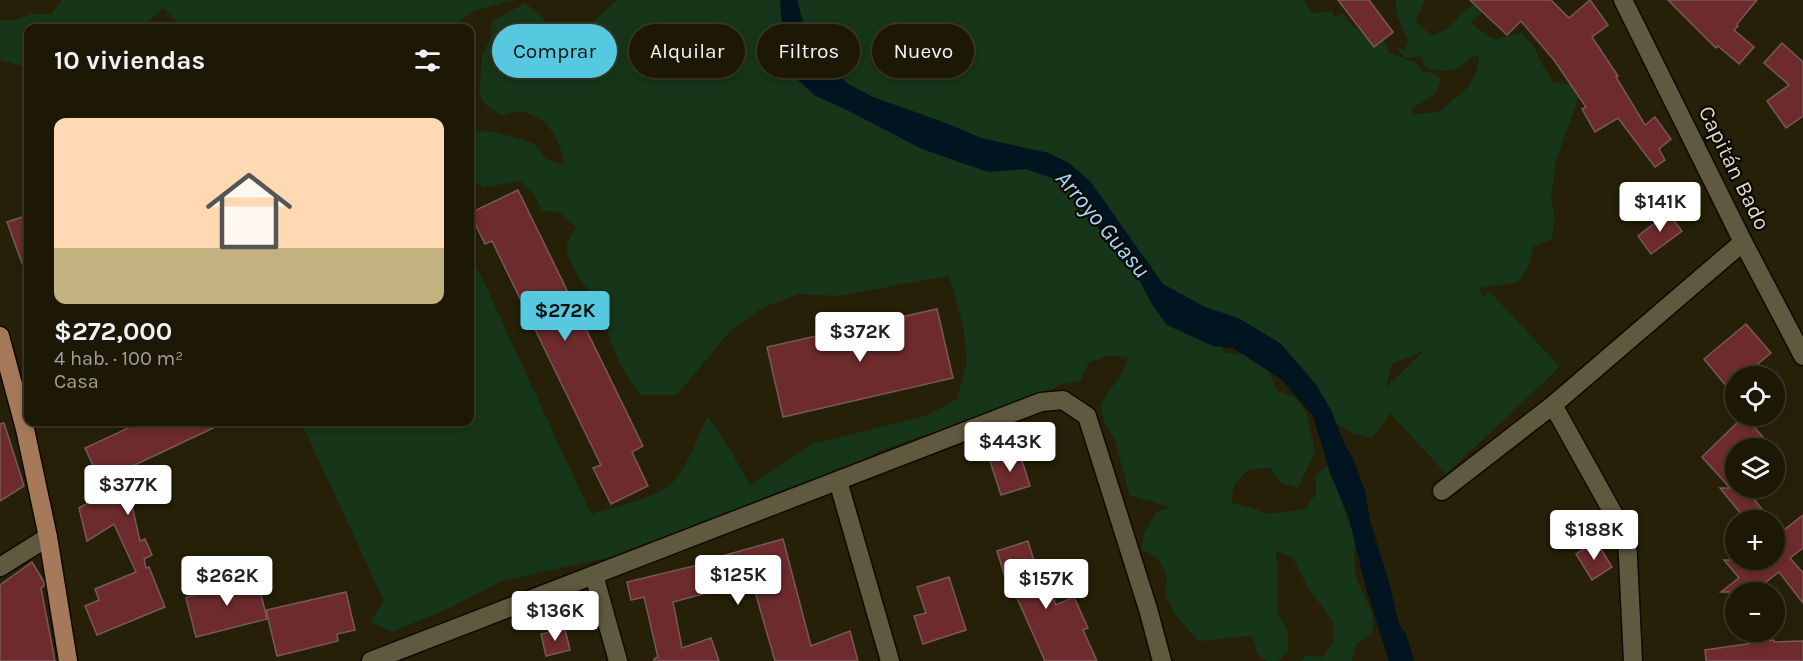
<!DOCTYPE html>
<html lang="es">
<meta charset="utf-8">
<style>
:root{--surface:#1c1805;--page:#25210f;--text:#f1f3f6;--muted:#a0a09a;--line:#3a3727;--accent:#56c9e1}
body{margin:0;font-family:Karla,sans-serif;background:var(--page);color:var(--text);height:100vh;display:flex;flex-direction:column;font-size:22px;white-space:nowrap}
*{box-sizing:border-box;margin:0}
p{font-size:20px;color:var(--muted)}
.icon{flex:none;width:33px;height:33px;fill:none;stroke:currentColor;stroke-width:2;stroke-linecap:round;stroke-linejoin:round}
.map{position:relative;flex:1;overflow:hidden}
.sheet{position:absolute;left:24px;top:24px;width:450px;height:402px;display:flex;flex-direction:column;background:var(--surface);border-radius:12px;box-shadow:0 3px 9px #0003,0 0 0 2px var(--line)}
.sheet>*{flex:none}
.guide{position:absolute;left:492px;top:24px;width:570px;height:54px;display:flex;gap:12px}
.tools{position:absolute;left:1725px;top:366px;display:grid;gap:12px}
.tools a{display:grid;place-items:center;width:60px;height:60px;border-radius:50%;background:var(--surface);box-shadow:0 3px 9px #0003,0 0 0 2px var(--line);font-size:30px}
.price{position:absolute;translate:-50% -51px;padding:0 14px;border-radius:6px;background:#fff;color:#222;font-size:20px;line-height:39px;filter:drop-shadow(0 2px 3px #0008)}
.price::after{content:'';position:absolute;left:50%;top:36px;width:18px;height:14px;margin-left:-9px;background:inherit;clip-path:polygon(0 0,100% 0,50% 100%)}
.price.selected{background:var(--accent);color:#111}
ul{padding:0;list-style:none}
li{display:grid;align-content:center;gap:12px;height:318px;padding:0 30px}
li+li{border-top:2px solid var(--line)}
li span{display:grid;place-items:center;height:186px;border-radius:12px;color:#555}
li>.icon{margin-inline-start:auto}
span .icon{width:108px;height:108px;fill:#fffc;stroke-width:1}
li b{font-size:26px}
h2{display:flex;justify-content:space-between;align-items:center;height:72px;padding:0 30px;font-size:26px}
.tag{padding:0 21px;border-radius:27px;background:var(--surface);box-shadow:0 3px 9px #0003,0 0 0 2px var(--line);font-size:21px;line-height:54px}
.tag.selected{background:var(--accent);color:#111}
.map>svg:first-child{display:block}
</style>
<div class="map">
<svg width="1803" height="661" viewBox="0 0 1803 661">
<rect width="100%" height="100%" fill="#252007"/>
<!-- green -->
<g fill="#163519" fill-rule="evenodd">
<polygon points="62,0 514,0 474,11 449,28 183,28 163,8 149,21 145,28 102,28 100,22 62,28 28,28 28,66 25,67 0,60 0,20 15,20 31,14 51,14"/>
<path d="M617,0h686l9,13 20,-2 2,5 9,-2c12,18 20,20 40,24l6,15 27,10 7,9c8,0 13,0 18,7 -5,24 -20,18 -30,33l5,2 23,-2 28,-24 10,-18 2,-14c-9,0 -9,3 -16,9 -9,8 -27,6 -38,3l-4,-11h-17l-8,-10 9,3 3,-9 -11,-26 -2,-15h30l-9,22 16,14c5,-3 12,-5 17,-9 16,-15 19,-27 45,-24l-23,19 7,7 16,10 27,-6 14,15 8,18 10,16 10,2 19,-2 2,1 -28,78 -5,39 4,19 -4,21 -17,6 -5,19 -11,17 -38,6 2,9 7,-6 71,76 -114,107 -57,-62 -4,10 -13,16 -20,-5 -18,-11 -29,-49 -89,-36 9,16 38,3 14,35 18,6 11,15 9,39 -17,37 -18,-5 -10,-15 -20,1 -15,14 -4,19 38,12 36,-5 11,-15v-19l15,-12 16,56 8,18 -1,20 2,21 16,34 1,21 -17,11 -4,17h-51l4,-5 18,1 10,-15v-19l-10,-16 -13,-15 -17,-34 -17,-7 2,19 -1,44 11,17v20l-10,10h-10l-10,-6 -5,-18c-19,-2 -36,4 -55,4l-24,-28 -9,-18 2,-19 -9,-17 -17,-10 4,-18 10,-18 16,-6 -41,-11 -15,-55 -10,-17 -5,-19 21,-31 7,-17 -19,-1 -20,6 -8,18 -21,5 -23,12 -158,54 -33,21 -199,77 -145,32 -52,27 -58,24 -22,-10 14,-21 -83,-179h169v-170l121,262c20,-6 69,-17 82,-32 16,-19 25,-43 34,-66l23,33 20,36 63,-41 112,-28 32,-17 10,-37 -4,-36 -14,-50 -111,20 -39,-2 -37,14 -32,23 -53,64h-37c-18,-26 -34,-52 -35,-84 -12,-14 -41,-48 -38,-66 2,-6 6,-13 9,-18l-14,-13 -20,-4 -9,-17 -13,-12 -37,7 -13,-11v-40l7,-6 20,1 36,11 14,16 18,6c-5,-24 -16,-49 -44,-53 -5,-1 -14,2 -19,4l-16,-11 -7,-11 3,-38 8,-17 2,-18 33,-18 16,12 22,34 16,-9 11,-15zM1424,351l-38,36v-1l6,-22z"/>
</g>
<!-- water -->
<polygon fill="#011521" points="780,0 797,0 808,40 848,84 873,97 946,123 981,138 1049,153 1069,163 1090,181 1163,284 1205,307 1238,318 1280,343 1316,384 1331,410 1344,443 1354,460 1365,491 1371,524 1389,582 1399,624 1406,634 1414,661 1389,661 1365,585 1349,518 1330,473 1313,416 1282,380 1233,348 1213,346 1167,325 1153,306 1139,280 1064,184 1055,179 1026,169 988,172 922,149 849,111 814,95 798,80 791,69 784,51"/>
<!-- building -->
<g fill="#6d2b2d" stroke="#785958" stroke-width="1.5">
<polygon points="1338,0 1369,0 1393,32 1374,47"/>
<polygon points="1470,0 1551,0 1569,18 1590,0 1608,25 1592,37 1618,76 1616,77 1645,125 1655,117 1671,139 1659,149 1665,160 1655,167 1618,118 1595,132 1582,109 1586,107 1554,60 1521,21 1507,35"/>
<polygon points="1668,0 1757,0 1737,24 1738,26 1734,30 1754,47 1739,64 1718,46 1716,48"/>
<polygon points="1782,43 1803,62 1803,116 1786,128 1767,101 1789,85 1764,63"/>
<polygon points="518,190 643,446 632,452 648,486 611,504 593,468 601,465 492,241 485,244 470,213"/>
<polygon points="1668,213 1682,231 1651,254 1638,236"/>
<polygon points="28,215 28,274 26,274 7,222"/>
<polygon points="937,309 953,378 783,417 767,347"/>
<polygon points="1746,324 1771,353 1743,376 1736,376 1736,382 1728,388 1704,359"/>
<polygon points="1744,416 1763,437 1751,448 1736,448 1736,488 1766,488 1753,498 1771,520 1746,520 1720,488 1730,488 1702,457"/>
<polygon points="141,422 226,422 124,470 140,541 145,539 152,555 144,559 146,568 149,567 165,607 97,635 85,606 99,600 95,589 136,572 114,524 87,541 79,508 106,493 85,448"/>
<polygon points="4,423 24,486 0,501 0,424"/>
<polygon points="1019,451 1030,486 1001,495 990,461"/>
<polygon points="1803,515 1803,548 1790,558 1803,573 1803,603 1779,572 1753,592 1721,592 1739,578 1724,560 1774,560 1774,538"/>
<polygon points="783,539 811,646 850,631 858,661 775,661 752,581 673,602 682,648 711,638 719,661 654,661 654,659 658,657 644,597 631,600 627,582 723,559 722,556"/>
<polygon points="1028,541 1043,591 1049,588 1056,605 1074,597 1088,628 1083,630 1097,661 1045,661 1006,573 1004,574 997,551"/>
<polygon points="1596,541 1612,567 1592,580 1576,554"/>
<polygon points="32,562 44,582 44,586 41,588 55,661 0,661 0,585"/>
<polygon points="257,577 267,619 196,637 186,598 216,585 216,587"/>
<polygon points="949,577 966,630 923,644 914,616 926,613 917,587"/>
<polygon points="346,592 355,630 337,634 338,641 277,656 266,610"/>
<polygon points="565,629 570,650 546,656 541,634"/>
<polygon points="1774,640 1774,642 1803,641 1803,661 1706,661 1705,650"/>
</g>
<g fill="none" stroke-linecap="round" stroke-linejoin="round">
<!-- minor casing -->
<g stroke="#0f0a00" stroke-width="21">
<g id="minor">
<polyline points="1623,0 1743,242 1803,356"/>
<polyline points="1553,405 1627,538 1633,661"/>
<polyline points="838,481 890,661"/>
<polyline points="1442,491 1553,405 1743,242"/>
<polyline points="0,567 48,537"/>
<polyline points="594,575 618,661"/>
<polyline points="371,661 1041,402 1063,400 1087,416 1148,609 1162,661"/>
</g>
</g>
<!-- major casing -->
<g stroke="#0f0a00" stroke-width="21">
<polyline id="major" points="0,336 25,429 48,537 68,661"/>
</g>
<!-- minor -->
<use href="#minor" stroke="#5f5a3f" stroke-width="18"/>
<!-- major -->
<use href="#major" stroke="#a5795a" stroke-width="18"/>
</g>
<g text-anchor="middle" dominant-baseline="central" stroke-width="4.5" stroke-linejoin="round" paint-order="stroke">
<!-- street labels -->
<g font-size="22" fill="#dedbcc" stroke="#0c0a02">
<text transform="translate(1734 168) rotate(64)">Capitán Bado</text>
</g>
<!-- water labels -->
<g font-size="24" font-style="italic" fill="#a2d8fb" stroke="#0c0a02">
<text transform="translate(1103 224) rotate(50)">Arroyo Guasu</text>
</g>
</g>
</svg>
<div class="tools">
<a><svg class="icon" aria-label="locate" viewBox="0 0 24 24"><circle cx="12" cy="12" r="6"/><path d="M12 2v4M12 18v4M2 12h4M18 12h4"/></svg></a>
<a><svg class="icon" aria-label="layers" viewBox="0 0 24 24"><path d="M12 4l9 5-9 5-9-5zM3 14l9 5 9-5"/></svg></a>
<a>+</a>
<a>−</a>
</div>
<b class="price" style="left:1660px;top:233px">$141K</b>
<b class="price selected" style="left:565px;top:342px">$272K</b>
<b class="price" style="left:860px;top:363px">$372K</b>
<b class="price" style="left:1010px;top:473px">$443K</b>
<b class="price" style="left:128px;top:516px">$377K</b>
<b class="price" style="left:1594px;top:561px">$188K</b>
<b class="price" style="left:738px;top:606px">$125K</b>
<b class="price" style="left:227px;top:607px">$262K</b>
<b class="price" style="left:1046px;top:610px">$157K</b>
<b class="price" style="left:555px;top:642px">$136K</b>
<div class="guide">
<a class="tag selected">Comprar</a>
<a class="tag">Alquilar</a>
<a class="tag">Filtros</a>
<a class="tag">Nuevo</a>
</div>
<section class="sheet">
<h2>10 viviendas<svg class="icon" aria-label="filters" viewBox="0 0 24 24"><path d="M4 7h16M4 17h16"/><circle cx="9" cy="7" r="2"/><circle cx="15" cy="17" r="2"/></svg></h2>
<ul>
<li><span style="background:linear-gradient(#ffd9b3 70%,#c2b280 0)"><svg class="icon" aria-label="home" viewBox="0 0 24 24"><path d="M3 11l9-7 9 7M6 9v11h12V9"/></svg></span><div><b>$272,000</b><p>4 hab. · 100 m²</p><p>Casa</p></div></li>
</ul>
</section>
</div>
